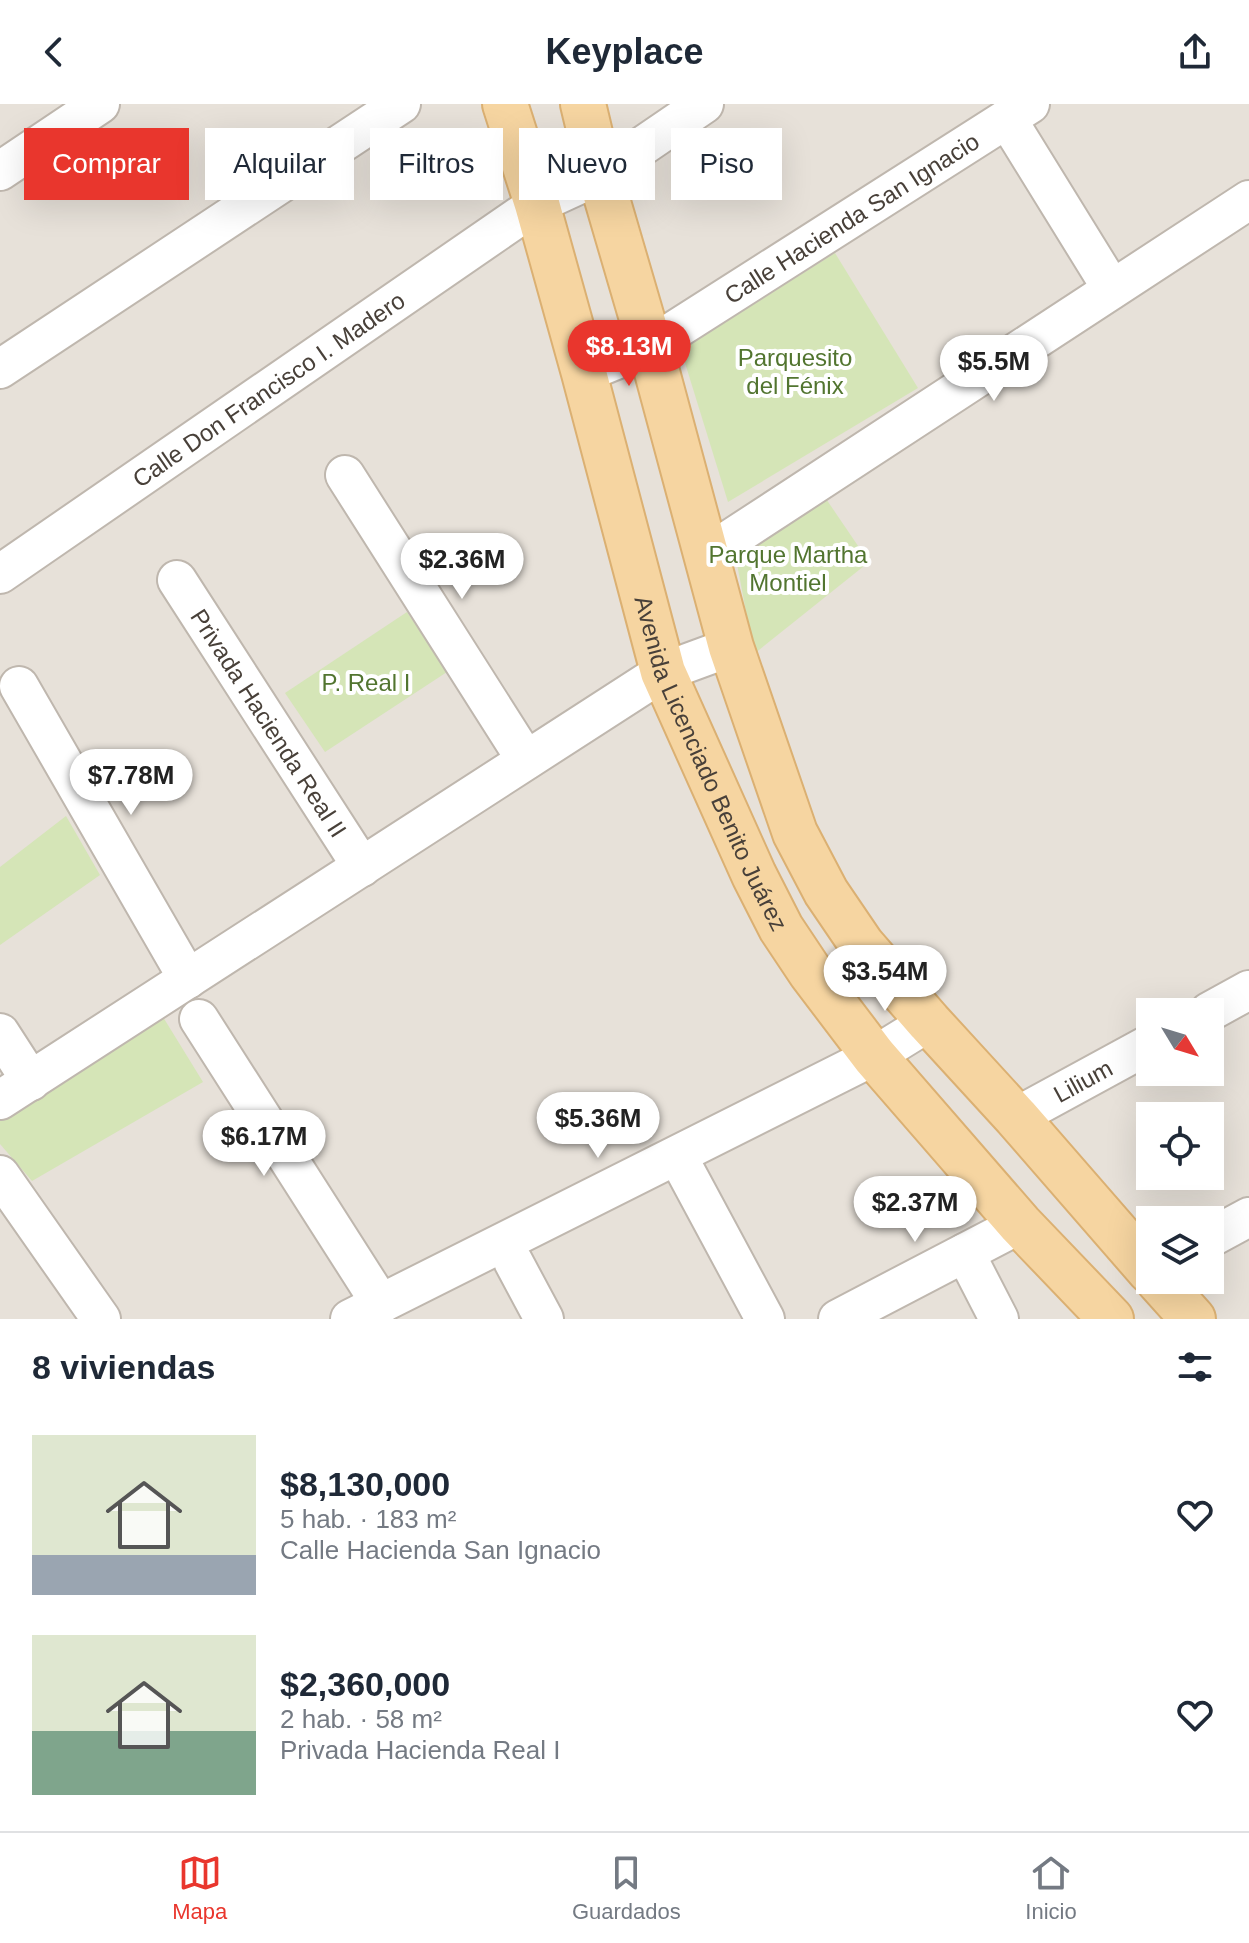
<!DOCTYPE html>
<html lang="es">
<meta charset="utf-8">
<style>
:root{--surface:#fff;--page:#f6f6f7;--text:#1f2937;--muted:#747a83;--line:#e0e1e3;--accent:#e9362d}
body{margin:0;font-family:Helvetica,sans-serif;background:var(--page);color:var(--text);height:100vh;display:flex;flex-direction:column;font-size:30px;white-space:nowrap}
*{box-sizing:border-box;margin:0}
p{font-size:26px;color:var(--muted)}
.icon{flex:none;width:44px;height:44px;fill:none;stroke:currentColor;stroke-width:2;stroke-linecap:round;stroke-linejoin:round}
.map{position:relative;height:1215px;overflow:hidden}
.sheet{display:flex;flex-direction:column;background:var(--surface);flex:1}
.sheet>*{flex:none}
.top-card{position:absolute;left:24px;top:24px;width:800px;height:72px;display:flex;gap:16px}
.needle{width:52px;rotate:128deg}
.controls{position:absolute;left:1136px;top:894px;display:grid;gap:16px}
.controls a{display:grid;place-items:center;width:88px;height:88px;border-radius:0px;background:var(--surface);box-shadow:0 8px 32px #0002;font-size:40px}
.price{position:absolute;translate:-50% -68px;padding:0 18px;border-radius:28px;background:#fff;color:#222;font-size:26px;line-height:52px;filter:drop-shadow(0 2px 4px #0008)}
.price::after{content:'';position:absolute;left:50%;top:48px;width:24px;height:18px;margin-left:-12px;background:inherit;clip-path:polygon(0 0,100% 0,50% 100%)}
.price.current{background:var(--accent);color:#fff}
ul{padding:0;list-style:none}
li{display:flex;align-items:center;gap:24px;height:200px;padding:0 32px}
li span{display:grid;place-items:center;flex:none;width:224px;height:160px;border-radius:0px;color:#555}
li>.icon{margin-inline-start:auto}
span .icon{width:96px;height:96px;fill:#fffc;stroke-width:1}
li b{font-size:34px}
h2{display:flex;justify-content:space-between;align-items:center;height:96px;padding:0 32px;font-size:34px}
.tag{padding:0 28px;border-radius:0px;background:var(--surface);box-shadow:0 8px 32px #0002;font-size:28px;line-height:72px}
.tag.current{background:var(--accent);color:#fff}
header{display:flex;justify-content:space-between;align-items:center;height:104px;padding:0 32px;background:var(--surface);font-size:36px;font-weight:700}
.tabs{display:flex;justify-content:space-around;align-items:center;height:112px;border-top:2px solid var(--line);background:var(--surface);font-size:22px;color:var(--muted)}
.tabs a{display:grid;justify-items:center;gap:4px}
.tabs .current{color:var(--accent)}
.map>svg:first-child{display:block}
</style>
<header><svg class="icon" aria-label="back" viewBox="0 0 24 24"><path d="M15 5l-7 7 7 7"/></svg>Keyplace<svg class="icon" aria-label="share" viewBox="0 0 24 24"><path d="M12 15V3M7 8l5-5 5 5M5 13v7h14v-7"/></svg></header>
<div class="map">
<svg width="1249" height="1215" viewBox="0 0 1249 1215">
<rect width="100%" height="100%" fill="#f4f0eb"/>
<!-- residential -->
<path fill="#e7e1d9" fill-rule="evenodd" d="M0,0h1249v1215h-1249zM1150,908h60v60h-60zM1150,1012h60v60h-60zM1150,1116h60v60h-60z"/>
<!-- green -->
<g fill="#d5e5b7">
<polygon points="835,149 918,284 728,398 681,246"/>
<polygon points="820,386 869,458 754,550 734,444"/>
<polygon points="407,508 447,568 325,648 285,589"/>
<polygon points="66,712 100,771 0,841 0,763"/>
<polygon points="163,913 203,978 32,1077 0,1040 0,1013"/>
</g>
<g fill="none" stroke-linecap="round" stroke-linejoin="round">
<!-- minor casing -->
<g stroke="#bfb7ae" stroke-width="42">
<g id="minor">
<polyline points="1007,15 1112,185"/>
<polyline points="0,67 100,0"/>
<polyline points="0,265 401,0"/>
<path id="s1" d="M584,269l66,-27 380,-242"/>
<polyline points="345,371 526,656"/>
<polyline points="706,451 1249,96"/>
<path id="s2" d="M0,470l537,-370 63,-29 104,-71"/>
<path id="s3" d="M177,476l185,287"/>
<polyline points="19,582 188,875"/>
<polyline points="1209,908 1249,886"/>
<polyline points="199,915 381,1200"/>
<polyline points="0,929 31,977"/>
<polyline points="0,996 663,568 731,543"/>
<path id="s4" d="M1016,1013l134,-73"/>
<polyline points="686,1068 765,1215"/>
<polyline points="0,1071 101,1215"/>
<polyline points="1210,1134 1249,1113"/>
<polyline points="965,1149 999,1215"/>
<polyline points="513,1157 544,1215"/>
<polyline points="350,1215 874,952 929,918"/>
<polyline points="838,1215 1020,1120"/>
</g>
</g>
<!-- major casing -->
<g stroke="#dbb072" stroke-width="48">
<g id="major">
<path id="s5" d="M505,0l32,100 47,169 79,299 91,203 27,53 30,45 63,83 146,168 91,95"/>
<polyline points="583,0 600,71 650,242 731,543 795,729 826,788 862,841 929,918 1016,1013 1150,1167"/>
<polyline points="1158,1176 1193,1215"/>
</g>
</g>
<!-- minor -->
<use href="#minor" stroke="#fff" stroke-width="38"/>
<!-- major -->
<use href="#major" stroke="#f6d5a1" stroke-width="44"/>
</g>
<g text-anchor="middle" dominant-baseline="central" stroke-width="8" stroke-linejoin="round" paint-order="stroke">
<!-- street labels -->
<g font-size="24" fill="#484039" stroke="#fff">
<text stroke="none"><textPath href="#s1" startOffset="310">Calle Hacienda San Ignacio</textPath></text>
<text stroke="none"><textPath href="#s2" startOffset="326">Calle Don Francisco I. Madero</textPath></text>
<text stroke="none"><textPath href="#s3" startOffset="170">Privada Hacienda Real II</textPath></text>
<text stroke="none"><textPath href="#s5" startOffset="692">Avenida Licenciado Benito Juárez</textPath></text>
<text stroke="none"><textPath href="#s4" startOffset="76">Lilium</textPath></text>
</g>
<!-- park labels -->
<g font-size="24" fill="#527530" stroke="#fff">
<text x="795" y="253">Parquesito<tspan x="795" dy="28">del Fénix</tspan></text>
<text x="788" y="450">Parque Martha<tspan x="788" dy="28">Montiel</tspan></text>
<text x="366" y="578">P. Real I</text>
</g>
</g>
</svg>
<div class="controls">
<a><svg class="needle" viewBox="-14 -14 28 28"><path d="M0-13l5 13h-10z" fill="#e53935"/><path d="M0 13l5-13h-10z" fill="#747a83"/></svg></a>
<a><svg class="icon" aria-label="locate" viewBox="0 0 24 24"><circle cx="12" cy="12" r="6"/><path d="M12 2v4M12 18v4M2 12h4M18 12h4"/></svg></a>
<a><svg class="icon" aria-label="layers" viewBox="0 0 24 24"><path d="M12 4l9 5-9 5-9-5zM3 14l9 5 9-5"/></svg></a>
</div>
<b class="price current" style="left:629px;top:284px">$8.13M</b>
<b class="price" style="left:994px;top:299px">$5.5M</b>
<b class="price" style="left:462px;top:497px">$2.36M</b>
<b class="price" style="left:131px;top:713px">$7.78M</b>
<b class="price" style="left:885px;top:909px">$3.54M</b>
<b class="price" style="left:598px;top:1056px">$5.36M</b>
<b class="price" style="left:264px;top:1074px">$6.17M</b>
<b class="price" style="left:915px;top:1140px">$2.37M</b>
<div class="top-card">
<a class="tag current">Comprar</a>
<a class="tag">Alquilar</a>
<a class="tag">Filtros</a>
<a class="tag">Nuevo</a>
<a class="tag">Piso</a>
</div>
</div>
<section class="sheet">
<h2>8 viviendas<svg class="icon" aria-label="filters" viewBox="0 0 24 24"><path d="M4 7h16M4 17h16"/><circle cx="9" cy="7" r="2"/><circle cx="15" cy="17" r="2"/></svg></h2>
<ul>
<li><span style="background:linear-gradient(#dfe7d0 75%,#9aa5b1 0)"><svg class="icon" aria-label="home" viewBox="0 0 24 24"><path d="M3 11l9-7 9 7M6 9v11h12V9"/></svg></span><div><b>$8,130,000</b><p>5 hab. · 183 m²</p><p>Calle Hacienda San Ignacio</p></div><svg class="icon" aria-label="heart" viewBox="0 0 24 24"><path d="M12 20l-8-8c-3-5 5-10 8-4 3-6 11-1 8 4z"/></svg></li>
<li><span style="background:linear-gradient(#dfe7d0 60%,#7fa58c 0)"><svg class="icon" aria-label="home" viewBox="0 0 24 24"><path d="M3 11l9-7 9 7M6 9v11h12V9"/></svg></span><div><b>$2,360,000</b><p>2 hab. · 58 m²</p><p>Privada Hacienda Real I</p></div><svg class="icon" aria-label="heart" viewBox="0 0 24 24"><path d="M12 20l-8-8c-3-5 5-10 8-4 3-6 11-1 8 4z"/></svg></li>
</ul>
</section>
<nav class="tabs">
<a class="current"><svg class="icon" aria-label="map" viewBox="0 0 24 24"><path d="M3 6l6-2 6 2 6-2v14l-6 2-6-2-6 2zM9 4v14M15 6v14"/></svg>Mapa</a>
<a><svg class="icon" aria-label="saved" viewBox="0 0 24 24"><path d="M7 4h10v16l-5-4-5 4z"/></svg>Guardados</a>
<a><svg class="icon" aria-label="home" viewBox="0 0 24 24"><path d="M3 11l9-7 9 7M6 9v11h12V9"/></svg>Inicio</a>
</nav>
